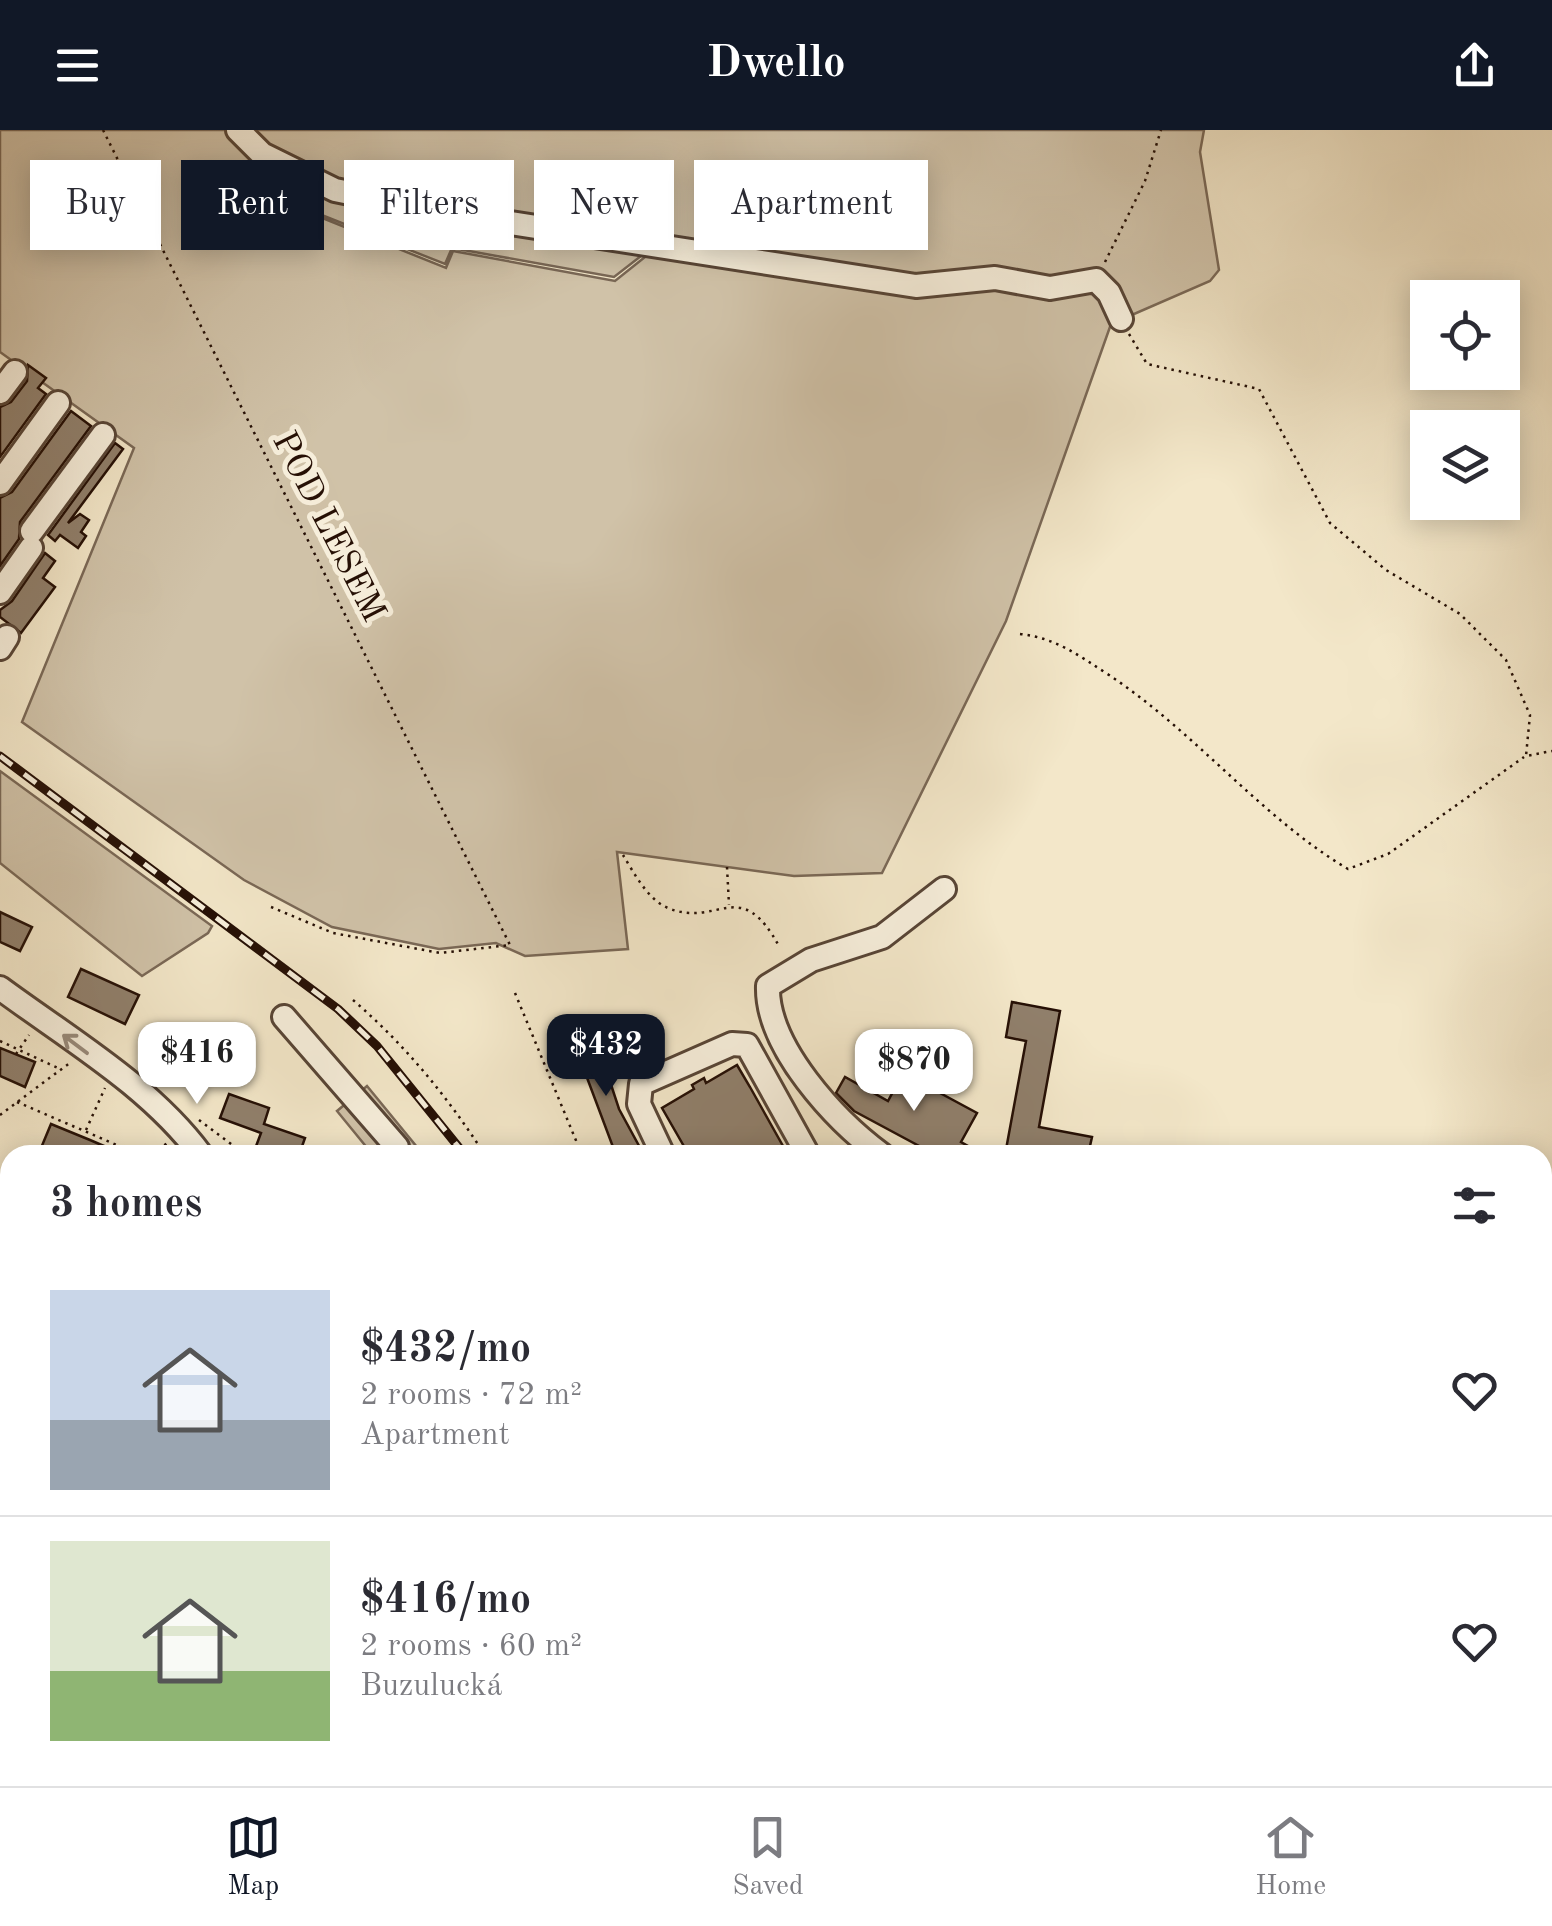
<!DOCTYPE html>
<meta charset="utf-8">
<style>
:root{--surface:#fff;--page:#f2f2f3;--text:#2b2b33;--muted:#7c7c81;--line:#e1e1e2;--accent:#111827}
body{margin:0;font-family:"Old Standard TT",serif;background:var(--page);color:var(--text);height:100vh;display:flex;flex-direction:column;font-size:38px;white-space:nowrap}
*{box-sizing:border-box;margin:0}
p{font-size:32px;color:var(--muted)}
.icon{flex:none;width:55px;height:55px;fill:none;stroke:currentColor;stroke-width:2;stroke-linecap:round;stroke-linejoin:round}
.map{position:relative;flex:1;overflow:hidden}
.sheet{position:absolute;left:0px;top:1015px;width:1552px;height:642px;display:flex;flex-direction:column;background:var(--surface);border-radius:30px 30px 0 0;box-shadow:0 5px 25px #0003}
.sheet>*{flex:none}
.top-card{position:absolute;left:30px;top:30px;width:1000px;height:90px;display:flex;gap:20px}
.fabs{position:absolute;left:1410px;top:150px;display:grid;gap:20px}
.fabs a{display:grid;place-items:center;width:110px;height:110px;border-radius:0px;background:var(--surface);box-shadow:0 5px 25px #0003;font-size:50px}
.price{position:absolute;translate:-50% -85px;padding:0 22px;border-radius:20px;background:#fff;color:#222;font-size:32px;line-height:65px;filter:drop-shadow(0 2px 5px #0008)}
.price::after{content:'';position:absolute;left:50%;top:60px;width:30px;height:22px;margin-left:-15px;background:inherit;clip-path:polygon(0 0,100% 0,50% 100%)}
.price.current{background:var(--accent);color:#fff}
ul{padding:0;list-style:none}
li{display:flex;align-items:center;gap:30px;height:250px;padding:0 50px}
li+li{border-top:2px solid var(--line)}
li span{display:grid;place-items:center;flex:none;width:280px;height:200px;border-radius:0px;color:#555}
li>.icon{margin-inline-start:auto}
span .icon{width:120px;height:120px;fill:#fffc;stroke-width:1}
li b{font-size:42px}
h2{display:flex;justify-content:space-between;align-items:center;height:120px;padding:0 50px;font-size:42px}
.chip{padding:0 35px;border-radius:0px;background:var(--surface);box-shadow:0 5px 25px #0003;font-size:35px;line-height:90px}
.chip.current{background:var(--accent);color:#fff}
header{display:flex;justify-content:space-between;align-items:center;height:130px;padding:0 50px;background:var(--accent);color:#fff;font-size:45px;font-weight:800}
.dock{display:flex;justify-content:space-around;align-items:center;height:140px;border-top:2px solid var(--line);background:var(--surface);font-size:28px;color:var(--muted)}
.dock a{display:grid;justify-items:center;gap:5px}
.dock .current{color:var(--accent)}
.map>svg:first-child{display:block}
</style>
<header><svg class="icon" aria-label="menu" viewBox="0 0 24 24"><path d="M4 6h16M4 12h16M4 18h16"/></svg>Dwello<svg class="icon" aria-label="share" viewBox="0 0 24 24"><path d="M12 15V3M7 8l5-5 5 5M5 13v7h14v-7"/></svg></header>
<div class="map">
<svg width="1552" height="1656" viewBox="0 0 1552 1656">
<rect width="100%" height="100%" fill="#f3e7c9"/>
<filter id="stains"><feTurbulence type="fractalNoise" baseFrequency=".002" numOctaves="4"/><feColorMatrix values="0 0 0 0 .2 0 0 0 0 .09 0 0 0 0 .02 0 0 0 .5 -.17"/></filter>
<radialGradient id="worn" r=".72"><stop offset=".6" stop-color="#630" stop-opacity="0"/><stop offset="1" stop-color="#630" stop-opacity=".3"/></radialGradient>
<!-- green -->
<g fill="#d0c2a8" stroke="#7a6856" stroke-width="2.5" fill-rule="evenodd">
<path d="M0,0h1204l-4,22 19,118 -9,11 -99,43 -105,297 -124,252 -88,3 -177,-24 11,97 -103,7 -29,-13 -57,6 -107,-22 -88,-47 -222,-158 112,-274 -134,-96zM236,45l77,18 -4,17 136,54 7,-16 162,29 36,-28v4l-35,28 -162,-30 -7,17 -141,-57 6,-17z"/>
<polygon points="0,641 212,796 208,803 142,846 0,733"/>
<polygon points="367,956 421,1022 418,1025 373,1025 337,981"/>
</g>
<!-- water -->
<polygon fill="#ad9e86" stroke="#776552" stroke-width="2.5" points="1552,1537 1552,1656 1120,1656 1106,1648 1542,1648 1543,1539"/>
<!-- building -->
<g fill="#907f6b" stroke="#250f05" stroke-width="2.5">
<polygon points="283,57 305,65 299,82 291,78 280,107 251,96 269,60 280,65"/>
<polygon points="28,235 46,248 38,258 46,264 0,327 0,277 11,272 27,251"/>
<polygon points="71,281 91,296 20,392 19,409 0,436 0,368 12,362"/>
<polygon points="115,313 123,319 68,393 80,384 89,390 81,402 86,406 78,418 60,405 55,411 48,405"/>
<polygon points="45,423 55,431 43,448 55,457 21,503 0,487 0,480 12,471"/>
<polygon points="0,782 32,797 20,821 0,812"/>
<polygon points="81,839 139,865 125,894 68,867"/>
<polygon points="1012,872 1060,881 1039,997 1092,1007 1088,1025 1005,1025 1026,911 1006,907"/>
<polygon points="595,906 619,979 644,1025 616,1025 574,913"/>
<polygon points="0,918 35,932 25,957 0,946"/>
<polygon points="737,935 750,957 788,1025 689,1025 662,978 694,959 692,955 704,948 706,953"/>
<polygon points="903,943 977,983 961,1012 968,1016 963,1025 936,1025 854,981 836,963 845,947 888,971"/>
<polygon points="229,964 269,978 264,994 305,1008 299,1025 272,1025 255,1019 261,1003 220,988"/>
<polygon points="51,994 90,1010 125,1025 57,1025 41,1018"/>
</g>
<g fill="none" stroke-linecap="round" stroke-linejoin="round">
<!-- minor casing -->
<g stroke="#584536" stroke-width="28">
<g id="minor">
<polyline points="238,0 262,24 335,60 453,84 916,156 995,148 1050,158 1096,150 1109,163 1121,189"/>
<polyline points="0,262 15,242"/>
<polyline points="0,353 58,273"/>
<polyline points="32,401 103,305"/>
<polyline points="0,462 31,418"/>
<polyline points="0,518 7,507"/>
<path d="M0,858c69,51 150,98 201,167"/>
<polyline points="284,887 397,1017"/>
<polyline points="663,1025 639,974 641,954 732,914 747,915 808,1025"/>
<path d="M882,1025c-46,-34 -116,-108 -114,-169l43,-26 71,-23 62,-48"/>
<polyline points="1542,1202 1552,1197"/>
<polyline points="0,1256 10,1259"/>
<polyline points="0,1372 10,1376"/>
<polyline points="812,1648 816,1656"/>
<polyline points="152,1656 155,1648"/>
</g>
</g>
<!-- path -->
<g stroke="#250f05" stroke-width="2.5" stroke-dasharray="2.5 5" stroke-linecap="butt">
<polyline points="103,0 510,815 440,823 333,803 271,777"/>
<polyline points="1105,132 1145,51 1161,0"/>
<polyline points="1129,204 1147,234 1259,259 1330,393 1386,440 1460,484 1506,530 1530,585 1526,626 1552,621"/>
<path d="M1020,504c36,4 58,21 89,41 86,57 153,143 239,194l40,-15 136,-97"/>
<path d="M623,725c11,18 25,45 45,53 51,21 72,-35 112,40"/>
<polyline points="727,737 729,775"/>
<polyline points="515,863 582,1025"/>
<path d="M353,870c53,46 94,96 132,155"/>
<polyline points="0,911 60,939"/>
<polyline points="16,924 29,905"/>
<polyline points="17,972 140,1025"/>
<polyline points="0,985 71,932"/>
<polyline points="199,990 246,1025"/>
<polyline points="86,1000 105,958"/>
<polyline points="153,1025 167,1013"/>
<polyline points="0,1333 10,1324"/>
<polyline points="0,1471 10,1447"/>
<polyline points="0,1578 10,1583"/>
<polyline points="0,1638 10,1642"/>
<polyline points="751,1648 755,1656"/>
<polyline points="0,1656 4,1640"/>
<polyline points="88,1656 105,1648"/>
</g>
<!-- minor -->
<use href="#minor" stroke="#f7efdc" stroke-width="22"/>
<!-- rail casing -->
<g stroke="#250f05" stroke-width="9">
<g id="rail">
<polyline points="0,626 338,879 377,916 465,1025"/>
<polyline points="769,1648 773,1656"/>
</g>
</g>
<!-- rail -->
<use href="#rail" stroke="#f7efdc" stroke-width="5" stroke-dasharray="15" stroke-linecap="butt"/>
</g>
<!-- one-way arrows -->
<defs><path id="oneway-shaft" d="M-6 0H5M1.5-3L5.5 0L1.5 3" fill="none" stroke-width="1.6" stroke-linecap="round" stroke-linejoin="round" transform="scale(2.5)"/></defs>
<use stroke="#988a7b" href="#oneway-shaft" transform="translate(75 914) rotate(-143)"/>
<g text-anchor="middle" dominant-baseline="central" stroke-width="10" stroke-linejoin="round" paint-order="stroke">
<!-- street labels -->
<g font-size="35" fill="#250f05" stroke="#f7efdc">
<text transform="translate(328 397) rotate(63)">POD LESEM</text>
</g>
</g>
<rect width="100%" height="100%" filter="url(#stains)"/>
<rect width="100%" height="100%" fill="url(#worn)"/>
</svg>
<div class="fabs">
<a><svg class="icon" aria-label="locate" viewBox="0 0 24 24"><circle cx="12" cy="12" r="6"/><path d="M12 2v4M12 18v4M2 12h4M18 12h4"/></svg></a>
<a><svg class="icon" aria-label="layers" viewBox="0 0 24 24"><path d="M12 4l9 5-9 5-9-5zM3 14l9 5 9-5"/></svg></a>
</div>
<b class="price current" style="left:606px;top:969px">$432</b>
<b class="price" style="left:197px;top:977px">$416</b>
<b class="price" style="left:914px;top:984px">$870</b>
<div class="top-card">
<a class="chip">Buy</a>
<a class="chip current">Rent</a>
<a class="chip">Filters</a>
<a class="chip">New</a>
<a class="chip">Apartment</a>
</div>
<section class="sheet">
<h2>3 homes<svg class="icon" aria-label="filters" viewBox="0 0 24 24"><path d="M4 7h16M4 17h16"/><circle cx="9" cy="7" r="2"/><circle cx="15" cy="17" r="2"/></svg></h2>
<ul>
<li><span style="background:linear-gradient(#c9d6e8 65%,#9aa5b1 0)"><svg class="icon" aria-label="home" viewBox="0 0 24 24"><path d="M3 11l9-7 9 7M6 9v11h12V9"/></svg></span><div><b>$432/mo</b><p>2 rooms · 72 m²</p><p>Apartment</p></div><svg class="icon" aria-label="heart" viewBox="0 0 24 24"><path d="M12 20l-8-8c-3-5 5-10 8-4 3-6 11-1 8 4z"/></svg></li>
<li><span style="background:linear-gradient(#dfe7d0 65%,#8fb573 0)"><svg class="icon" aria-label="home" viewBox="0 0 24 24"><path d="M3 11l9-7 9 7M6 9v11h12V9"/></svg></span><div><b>$416/mo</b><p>2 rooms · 60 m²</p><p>Buzulucká</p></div><svg class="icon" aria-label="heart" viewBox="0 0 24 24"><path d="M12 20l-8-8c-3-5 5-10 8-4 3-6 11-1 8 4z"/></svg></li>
</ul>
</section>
</div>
<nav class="dock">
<a class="current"><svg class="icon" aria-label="map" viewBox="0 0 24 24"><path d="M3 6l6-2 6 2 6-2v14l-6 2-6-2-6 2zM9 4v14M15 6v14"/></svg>Map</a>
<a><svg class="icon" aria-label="saved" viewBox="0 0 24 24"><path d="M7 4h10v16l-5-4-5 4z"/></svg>Saved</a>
<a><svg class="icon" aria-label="home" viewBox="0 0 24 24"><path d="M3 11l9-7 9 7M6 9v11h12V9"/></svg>Home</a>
</nav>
